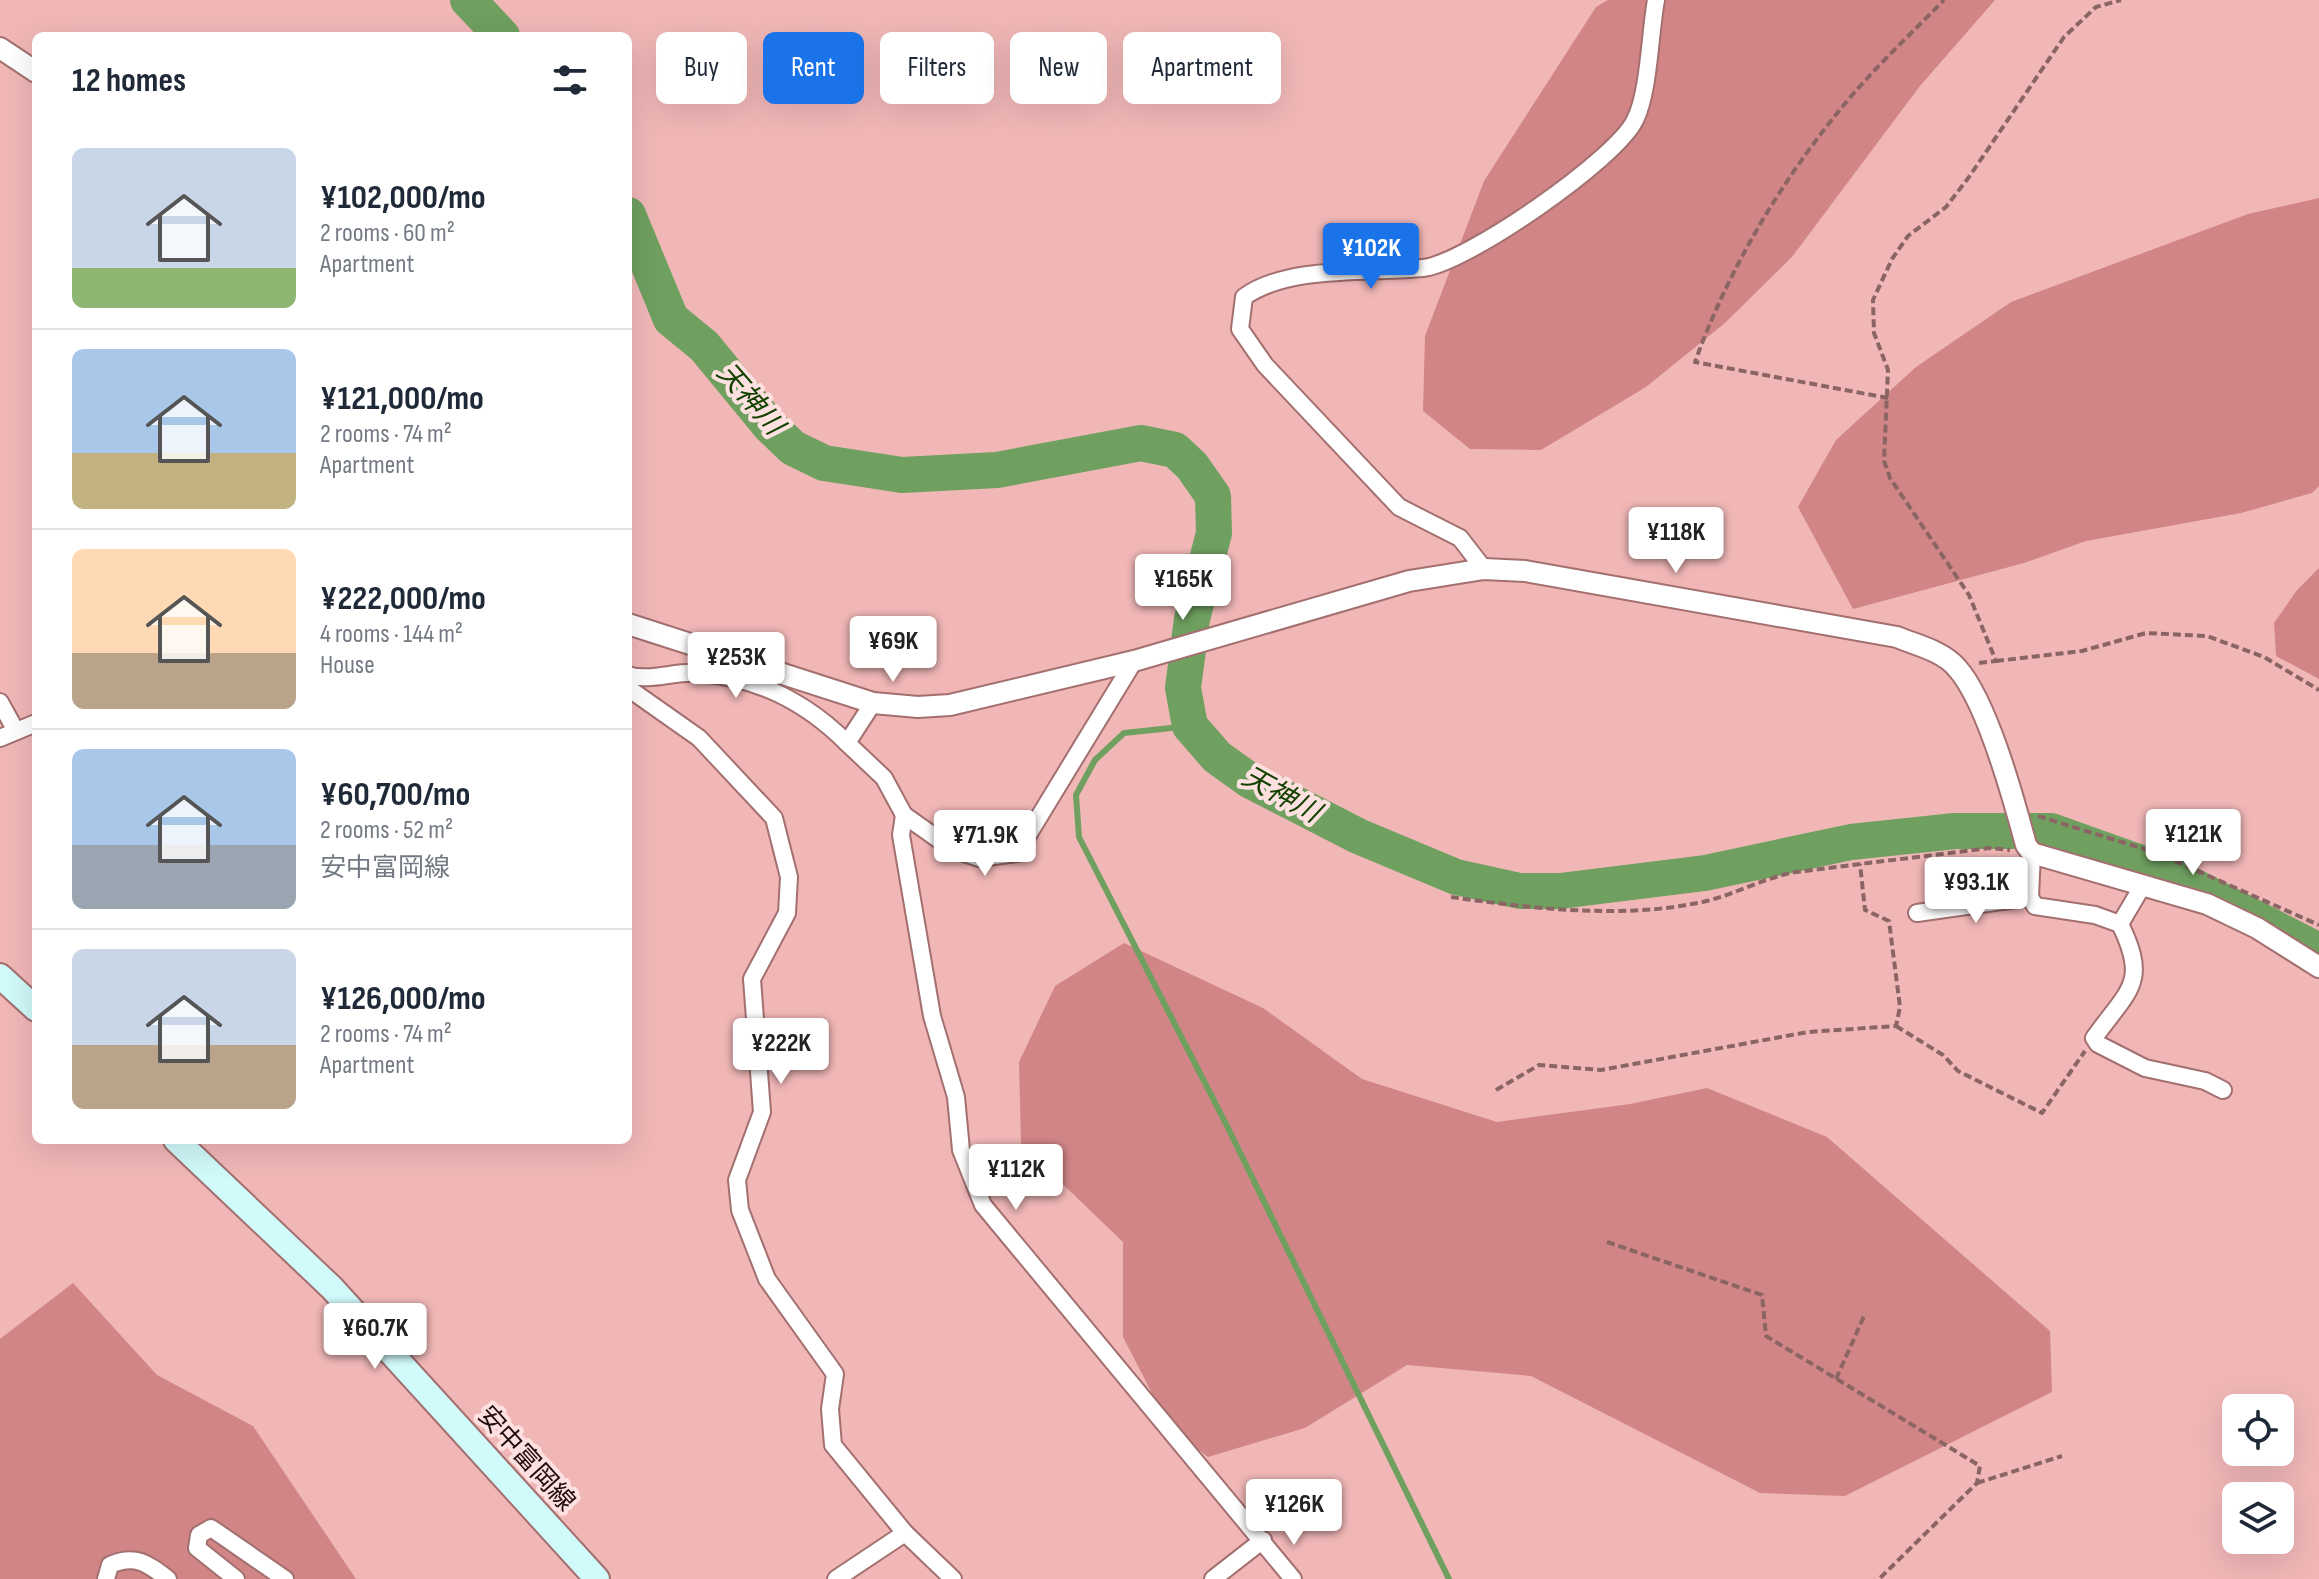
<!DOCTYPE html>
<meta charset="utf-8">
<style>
:root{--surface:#fff;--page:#f6f6f7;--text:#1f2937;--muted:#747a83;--line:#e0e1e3;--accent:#1a73e8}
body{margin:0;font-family:"Sofia Sans Condensed","Noto Sans JP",sans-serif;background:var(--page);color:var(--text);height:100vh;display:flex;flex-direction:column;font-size:30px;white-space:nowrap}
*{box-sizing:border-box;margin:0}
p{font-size:26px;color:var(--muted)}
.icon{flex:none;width:44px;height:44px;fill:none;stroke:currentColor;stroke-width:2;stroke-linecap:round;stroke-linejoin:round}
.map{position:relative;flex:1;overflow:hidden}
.details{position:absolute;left:32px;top:32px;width:600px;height:1112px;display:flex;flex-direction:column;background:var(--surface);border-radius:12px;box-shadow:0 8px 32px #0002}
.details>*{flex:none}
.banner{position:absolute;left:656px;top:32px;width:760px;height:72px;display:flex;gap:16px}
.controls{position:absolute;left:2222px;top:1394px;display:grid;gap:16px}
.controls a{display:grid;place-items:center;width:72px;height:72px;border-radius:12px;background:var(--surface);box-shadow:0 8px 32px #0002;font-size:40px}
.price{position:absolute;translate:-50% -68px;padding:0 18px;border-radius:8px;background:#fff;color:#222;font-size:26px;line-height:52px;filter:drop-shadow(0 2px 4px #0008)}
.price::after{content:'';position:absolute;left:50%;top:48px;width:24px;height:18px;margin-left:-12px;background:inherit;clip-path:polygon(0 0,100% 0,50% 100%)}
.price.current{background:var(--accent);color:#fff}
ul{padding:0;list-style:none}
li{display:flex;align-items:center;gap:24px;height:200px;padding:0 40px}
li+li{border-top:2px solid var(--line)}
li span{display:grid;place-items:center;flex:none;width:224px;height:160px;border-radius:12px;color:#555}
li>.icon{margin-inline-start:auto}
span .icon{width:96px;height:96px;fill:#fffc;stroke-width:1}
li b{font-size:34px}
h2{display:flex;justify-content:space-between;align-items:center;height:96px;padding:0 40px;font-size:34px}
.chip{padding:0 28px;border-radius:12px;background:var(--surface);box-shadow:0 8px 32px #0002;font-size:28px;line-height:72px}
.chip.current{background:var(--accent);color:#fff}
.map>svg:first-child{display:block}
</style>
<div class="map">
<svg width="2319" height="1579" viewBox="0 0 2319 1579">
<rect width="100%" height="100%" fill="#f1b7b7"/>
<!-- green -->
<g fill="#d18587">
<polygon points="1608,0 1995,0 1920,86 1792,257 1725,323 1646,387 1541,450 1470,449 1423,411 1425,336 1484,181 1596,7"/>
<polygon points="2319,198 2319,486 2312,493 2241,513 2086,541 2024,563 1853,609 1798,507 1836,440 1916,367 2011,302 2248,214"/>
<polygon points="2319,568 2319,679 2276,656 2274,623 2297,590"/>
<polygon points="1124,943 1263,1008 1362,1079 1497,1122 1630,1104 1707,1088 1827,1137 2050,1331 2052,1392 1845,1496 1760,1493 1531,1376 1407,1365 1305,1428 1208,1457 1170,1428 1123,1337 1123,1242 1021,1144 1019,1062 1055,986"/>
<polygon points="73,1283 157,1375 253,1426 356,1579 0,1579 0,1339"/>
</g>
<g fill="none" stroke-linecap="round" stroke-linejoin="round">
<!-- stream -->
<polyline stroke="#6fa060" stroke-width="6" points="1190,726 1124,733 1095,760 1076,795 1079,837 1227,1126 1449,1579"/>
<!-- river -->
<g stroke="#6fa060" stroke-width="36">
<polyline points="468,0 502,36"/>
<polyline points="628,215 671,319 704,346 770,426 793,448 824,463 902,475 997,470 1141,443 1175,450 1192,466 1213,496 1214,533 1192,619 1183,688 1190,726 1217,757 1249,780 1358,836 1456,877 1520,891 1560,891 1705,873 1851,842 1955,831 2051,831 2166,872 2319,951"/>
</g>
<!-- minor casing -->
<g stroke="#a36f6f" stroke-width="20">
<g id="minor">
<path d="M1484,569l-24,-31 -61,-31 -134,-142 -25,-36 4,-32c44,-32 126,-24 179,-29 42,-4 194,-109 212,-148 14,-27 15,-88 21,-120"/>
<path d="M628,675c21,7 47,-4 69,-2 60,4 108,28 150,70"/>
<polyline points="628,688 699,738 774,818 789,877 787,913 752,979 762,1112 737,1180 740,1210 767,1279 835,1374 830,1409 833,1445 905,1533"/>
<polyline points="0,702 16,731"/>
<polyline points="873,703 847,743 884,778 904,815 952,849 979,858 1017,853 1134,661"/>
<polyline points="0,738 36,723"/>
<polyline points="904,815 901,835 932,1016 956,1097 961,1150 983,1205 1293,1579"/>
<polyline points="2032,853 2030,897 2035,906 2095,915 2120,924"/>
<path d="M2143,885l-23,39c29,59 9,65 -26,114l4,6 47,24 60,13 18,9"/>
<polyline points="1917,913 2030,897"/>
<path d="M106,1579l4,-14c25,-11 37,-2 58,14"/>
<polyline points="236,1579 197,1548 199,1535 211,1528 285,1579"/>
<polyline points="836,1579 905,1533 953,1579"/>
<polyline points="1213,1579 1263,1540"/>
</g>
</g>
<!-- tertiary casing -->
<g stroke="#a36f6f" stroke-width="24">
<g id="tertiary">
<polyline points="0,48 36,72"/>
<path d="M628,624l245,79 45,4 32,-2 184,-44 275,-80 75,-12 41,2 372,66c19,8 46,14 60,31 30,33 57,132 69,177l6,8 175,51 50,24 62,39"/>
</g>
</g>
<!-- secondary casing -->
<g stroke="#a36f6f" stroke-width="28">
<g id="secondary">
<polyline points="0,976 36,1009"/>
<polyline points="176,1140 332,1288 597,1579"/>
</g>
</g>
<!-- path -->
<g stroke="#8b6464" stroke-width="4" stroke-dasharray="8 4" stroke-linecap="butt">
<path d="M1888,398l-193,-36c33,-92 86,-181 148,-256 31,-38 67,-71 101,-106"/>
<polyline points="1996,661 2082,651 2146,633 2207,636 2264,657 2319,690"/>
<polyline points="1979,663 1996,661 1969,595 1890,478 1884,461 1888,370 1874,333 1873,300 1892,259 1908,236 1946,207 1969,177 2064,37 2096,7 2121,0"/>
<polyline points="2038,816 2157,853 2319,925"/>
<path d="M1451,897c77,11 169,22 246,6 34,-6 65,-25 99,-31l194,-24 20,2"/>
<polyline points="1896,1026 1943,1055 1958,1071 2042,1113 2085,1051"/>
<polyline points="1496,1090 1539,1065 1601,1070 1808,1032 1896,1026 1900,1007 1889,921 1865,910 1860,864"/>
<polyline points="1607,1242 1762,1295 1766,1336 1980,1466 1977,1483 1879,1579"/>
<polyline points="1836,1379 1865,1314"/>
<polyline points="1977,1483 2062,1456"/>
</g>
<!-- minor -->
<use href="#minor" stroke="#fff" stroke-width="16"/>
<!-- tertiary -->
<use href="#tertiary" stroke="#fff" stroke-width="20"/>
<!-- secondary -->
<use href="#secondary" stroke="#d1fafb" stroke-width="24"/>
</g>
<g text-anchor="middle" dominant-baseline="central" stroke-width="8" stroke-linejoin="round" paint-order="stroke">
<!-- street labels -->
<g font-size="26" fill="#200d0d" stroke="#fee0e0">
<text transform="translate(526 1459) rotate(48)">安中富岡線</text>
</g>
<!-- water labels -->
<g font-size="28" font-style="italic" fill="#134300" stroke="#fee0e0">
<text transform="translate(750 399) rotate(49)">天神川</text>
<text transform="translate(1281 795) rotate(29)">天神川</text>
</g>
</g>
</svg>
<div class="controls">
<a><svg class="icon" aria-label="locate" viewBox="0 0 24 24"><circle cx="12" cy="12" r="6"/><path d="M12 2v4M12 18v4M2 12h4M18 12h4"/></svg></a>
<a><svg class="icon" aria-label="layers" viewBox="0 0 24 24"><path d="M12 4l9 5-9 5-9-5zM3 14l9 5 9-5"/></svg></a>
</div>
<b class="price current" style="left:1371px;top:291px">¥102K</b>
<b class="price" style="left:1676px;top:575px">¥118K</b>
<b class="price" style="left:1183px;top:622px">¥165K</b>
<b class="price" style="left:893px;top:684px">¥69K</b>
<b class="price" style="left:736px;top:700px">¥253K</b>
<b class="price" style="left:2193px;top:877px">¥121K</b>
<b class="price" style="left:985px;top:878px">¥71.9K</b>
<b class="price" style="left:1976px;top:925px">¥93.1K</b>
<b class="price" style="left:781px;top:1086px">¥222K</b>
<b class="price" style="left:1016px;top:1212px">¥112K</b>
<b class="price" style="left:375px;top:1371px">¥60.7K</b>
<b class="price" style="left:1294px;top:1547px">¥126K</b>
<div class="banner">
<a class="chip">Buy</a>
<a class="chip current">Rent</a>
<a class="chip">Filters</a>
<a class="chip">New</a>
<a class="chip">Apartment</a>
</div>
<section class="details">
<h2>12 homes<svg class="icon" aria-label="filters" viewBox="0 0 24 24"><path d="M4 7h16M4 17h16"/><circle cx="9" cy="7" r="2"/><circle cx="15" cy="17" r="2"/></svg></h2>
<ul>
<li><span style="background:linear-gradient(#c9d6e8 75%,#8fb573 0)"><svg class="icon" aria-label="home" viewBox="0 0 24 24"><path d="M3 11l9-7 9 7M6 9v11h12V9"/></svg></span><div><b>¥102,000/mo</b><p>2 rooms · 60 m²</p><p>Apartment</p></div></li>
<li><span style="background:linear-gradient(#a9c7e8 65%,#c2b280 0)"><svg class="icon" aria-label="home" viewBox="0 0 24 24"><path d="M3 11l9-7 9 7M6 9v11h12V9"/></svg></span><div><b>¥121,000/mo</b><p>2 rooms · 74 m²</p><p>Apartment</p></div></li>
<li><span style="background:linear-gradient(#ffd9b3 65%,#b9a48a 0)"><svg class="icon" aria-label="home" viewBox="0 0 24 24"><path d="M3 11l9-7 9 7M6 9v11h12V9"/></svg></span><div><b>¥222,000/mo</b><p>4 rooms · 144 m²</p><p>House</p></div></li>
<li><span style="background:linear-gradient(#a9c7e8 60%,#9aa5b1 0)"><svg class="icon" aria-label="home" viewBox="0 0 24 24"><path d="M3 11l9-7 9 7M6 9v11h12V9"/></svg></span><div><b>¥60,700/mo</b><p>2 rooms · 52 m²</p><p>安中富岡線</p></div></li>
<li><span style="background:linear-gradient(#c9d6e8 60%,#b9a48a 0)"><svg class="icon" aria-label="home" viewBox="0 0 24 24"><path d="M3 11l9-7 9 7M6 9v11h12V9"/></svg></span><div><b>¥126,000/mo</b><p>2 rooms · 74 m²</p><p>Apartment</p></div></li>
</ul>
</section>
</div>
